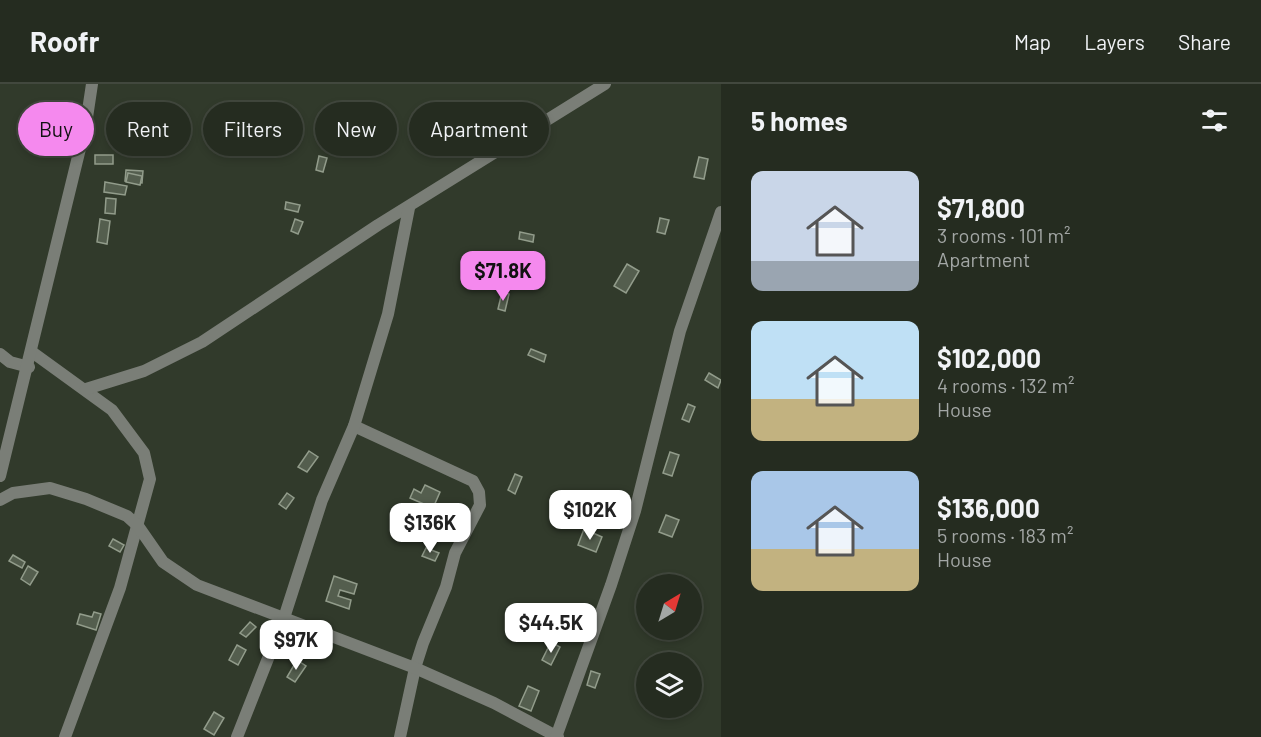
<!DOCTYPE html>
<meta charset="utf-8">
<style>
:root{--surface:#252c20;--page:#31382d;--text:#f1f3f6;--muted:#a3a7a5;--line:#42483e;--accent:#f589ee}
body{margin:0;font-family:Barlow,sans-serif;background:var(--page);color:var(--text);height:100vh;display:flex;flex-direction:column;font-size:22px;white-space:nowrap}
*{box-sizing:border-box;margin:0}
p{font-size:20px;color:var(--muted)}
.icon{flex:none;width:33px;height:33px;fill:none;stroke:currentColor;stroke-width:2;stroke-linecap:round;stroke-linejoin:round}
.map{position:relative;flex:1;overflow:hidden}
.drawer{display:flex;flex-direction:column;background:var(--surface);width:540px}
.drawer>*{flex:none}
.hud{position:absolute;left:18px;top:18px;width:570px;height:54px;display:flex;gap:12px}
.needle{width:39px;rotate:38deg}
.fabs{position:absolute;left:636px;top:490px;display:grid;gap:12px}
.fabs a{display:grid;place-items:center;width:66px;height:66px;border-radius:50%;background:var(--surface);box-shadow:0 3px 9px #0003,0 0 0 2px var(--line);font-size:30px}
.price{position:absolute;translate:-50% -51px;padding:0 14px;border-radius:12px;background:#fff;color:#222;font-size:20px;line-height:39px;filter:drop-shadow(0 2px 3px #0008)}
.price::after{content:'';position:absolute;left:50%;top:36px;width:18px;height:14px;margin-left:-9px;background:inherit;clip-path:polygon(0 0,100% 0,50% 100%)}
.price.on{background:var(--accent);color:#111}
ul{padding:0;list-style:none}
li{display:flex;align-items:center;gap:18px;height:150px;padding:0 30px}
li span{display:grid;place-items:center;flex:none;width:168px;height:120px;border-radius:12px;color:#555}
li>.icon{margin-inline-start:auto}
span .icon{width:72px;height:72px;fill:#fffc;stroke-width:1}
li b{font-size:26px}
h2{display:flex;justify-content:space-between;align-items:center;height:72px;padding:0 30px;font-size:26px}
.chip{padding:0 21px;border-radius:27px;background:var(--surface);box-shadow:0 3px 9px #0003,0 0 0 2px var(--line);font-size:21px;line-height:54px}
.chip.on{background:var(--accent);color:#111}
header{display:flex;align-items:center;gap:36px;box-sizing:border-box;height:84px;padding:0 30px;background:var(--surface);border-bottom:2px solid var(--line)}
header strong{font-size:28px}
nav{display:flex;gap:33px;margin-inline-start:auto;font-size:21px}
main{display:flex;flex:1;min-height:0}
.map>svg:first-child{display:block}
</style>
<header>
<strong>Roofr</strong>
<nav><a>Map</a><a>Layers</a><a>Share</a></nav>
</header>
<main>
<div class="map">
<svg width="721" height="653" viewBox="0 0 721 653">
<rect width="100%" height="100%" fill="#313a2b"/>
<!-- building -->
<g fill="#545e4e" stroke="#929c8b" stroke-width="1.5">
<rect x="95" y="71" width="18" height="9"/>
<polygon points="319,72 327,74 323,88 316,86"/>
<polygon points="699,73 708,75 704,95 694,93"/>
<polygon points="126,86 143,87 142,99 125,97"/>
<polygon points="128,89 142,92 140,101 126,98"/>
<polygon points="105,98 127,102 125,111 104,108"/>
<polygon points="106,114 116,115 115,130 105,129"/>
<polygon points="286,118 300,121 298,128 285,125"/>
<polygon points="660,134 669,136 665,150 657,148"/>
<polygon points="100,135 110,137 107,160 97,158"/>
<polygon points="295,135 303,138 298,150 291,147"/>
<polygon points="520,148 534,151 533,158 519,155"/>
<polygon points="627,180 639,187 626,209 614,202"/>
<polygon points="502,208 509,210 505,227 498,225"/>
<polygon points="531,265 546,271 544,278 528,271"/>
<polygon points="709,289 721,296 718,304 705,296"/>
<polygon points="688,320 695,323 689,338 682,335"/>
<polygon points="309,367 318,373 307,388 298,383"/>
<polygon points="670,368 679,371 672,392 663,389"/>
<polygon points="515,390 522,393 515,410 508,406"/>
<polygon points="425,401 440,408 433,424 410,414 414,405 421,409"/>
<polygon points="287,409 294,414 286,425 279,420"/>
<polygon points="571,427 580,430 575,444 566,440"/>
<polygon points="666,431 679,436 672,453 659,448"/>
<polygon points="584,445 602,453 596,468 578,461"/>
<polygon points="113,455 124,461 120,468 109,462"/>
<polygon points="426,464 439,469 435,477 422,472"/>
<polygon points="13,471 25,478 22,484 9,477"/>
<polygon points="28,482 38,488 30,501 21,495"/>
<polygon points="334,492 357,500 354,510 340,506 338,512 351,516 349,525 326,517"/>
<polygon points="547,522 564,529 556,549 539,542"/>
<polygon points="94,528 101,530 96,546 77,540 80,530 92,533"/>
<polygon points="250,538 256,543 246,553 240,549"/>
<polygon points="551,558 560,563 551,581 542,576"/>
<polygon points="237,561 246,566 238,581 229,576"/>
<polygon points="297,576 306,582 295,598 287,593"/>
<polygon points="591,587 600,590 595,604 587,601"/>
<polygon points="528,602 539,607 531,627 519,622"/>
<polygon points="214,628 224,634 214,651 204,645"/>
</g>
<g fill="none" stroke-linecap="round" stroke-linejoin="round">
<!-- street -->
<g stroke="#7a7e77" stroke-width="12">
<polyline points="32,268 112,326 144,369 150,395 120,504 65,653"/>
<polyline points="0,270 10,278 29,283"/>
<polyline points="86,305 144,287 202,258 378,141 605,0"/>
<polyline points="354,342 473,397 479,408 480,421 455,469 446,503 423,559 415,584 400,653"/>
<polyline points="0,392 86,40 92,0"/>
<polyline points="0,416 13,409 50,404 86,415 127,432 138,442 163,478 197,501 415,584 494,619 558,653"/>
<polyline points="237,653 284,534 322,416 354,342 388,230 409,124"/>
<polyline points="556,653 611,501 635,427 680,247 721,128"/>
</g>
</g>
</svg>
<div class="fabs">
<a><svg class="needle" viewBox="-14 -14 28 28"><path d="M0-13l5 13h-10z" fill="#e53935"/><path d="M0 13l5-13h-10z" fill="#a3a7a5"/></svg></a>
<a><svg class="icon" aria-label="layers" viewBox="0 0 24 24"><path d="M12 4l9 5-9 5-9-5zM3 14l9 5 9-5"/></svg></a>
</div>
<b class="price on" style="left:503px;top:218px">$71.8K</b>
<b class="price" style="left:590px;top:457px">$102K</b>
<b class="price" style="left:430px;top:470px">$136K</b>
<b class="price" style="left:551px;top:570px">$44.5K</b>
<b class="price" style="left:296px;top:587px">$97K</b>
<div class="hud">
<a class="chip on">Buy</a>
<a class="chip">Rent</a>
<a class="chip">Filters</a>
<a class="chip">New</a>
<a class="chip">Apartment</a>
</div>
</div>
<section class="drawer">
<h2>5 homes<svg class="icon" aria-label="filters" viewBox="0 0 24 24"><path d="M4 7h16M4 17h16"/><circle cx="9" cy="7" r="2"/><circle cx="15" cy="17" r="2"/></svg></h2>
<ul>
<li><span style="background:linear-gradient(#c9d6e8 75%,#9aa5b1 0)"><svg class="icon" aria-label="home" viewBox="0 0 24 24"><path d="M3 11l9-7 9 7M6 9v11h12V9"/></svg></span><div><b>$71,800</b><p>3 rooms · 101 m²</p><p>Apartment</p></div></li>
<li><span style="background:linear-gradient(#bfe0f5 65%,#c2b280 0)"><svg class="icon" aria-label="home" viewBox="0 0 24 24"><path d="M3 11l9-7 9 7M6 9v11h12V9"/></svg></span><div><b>$102,000</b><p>4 rooms · 132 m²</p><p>House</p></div></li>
<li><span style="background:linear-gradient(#a9c7e8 65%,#c2b280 0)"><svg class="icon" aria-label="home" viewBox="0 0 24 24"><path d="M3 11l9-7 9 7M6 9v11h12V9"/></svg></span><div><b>$136,000</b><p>5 rooms · 183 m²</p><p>House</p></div></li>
</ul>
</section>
</main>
